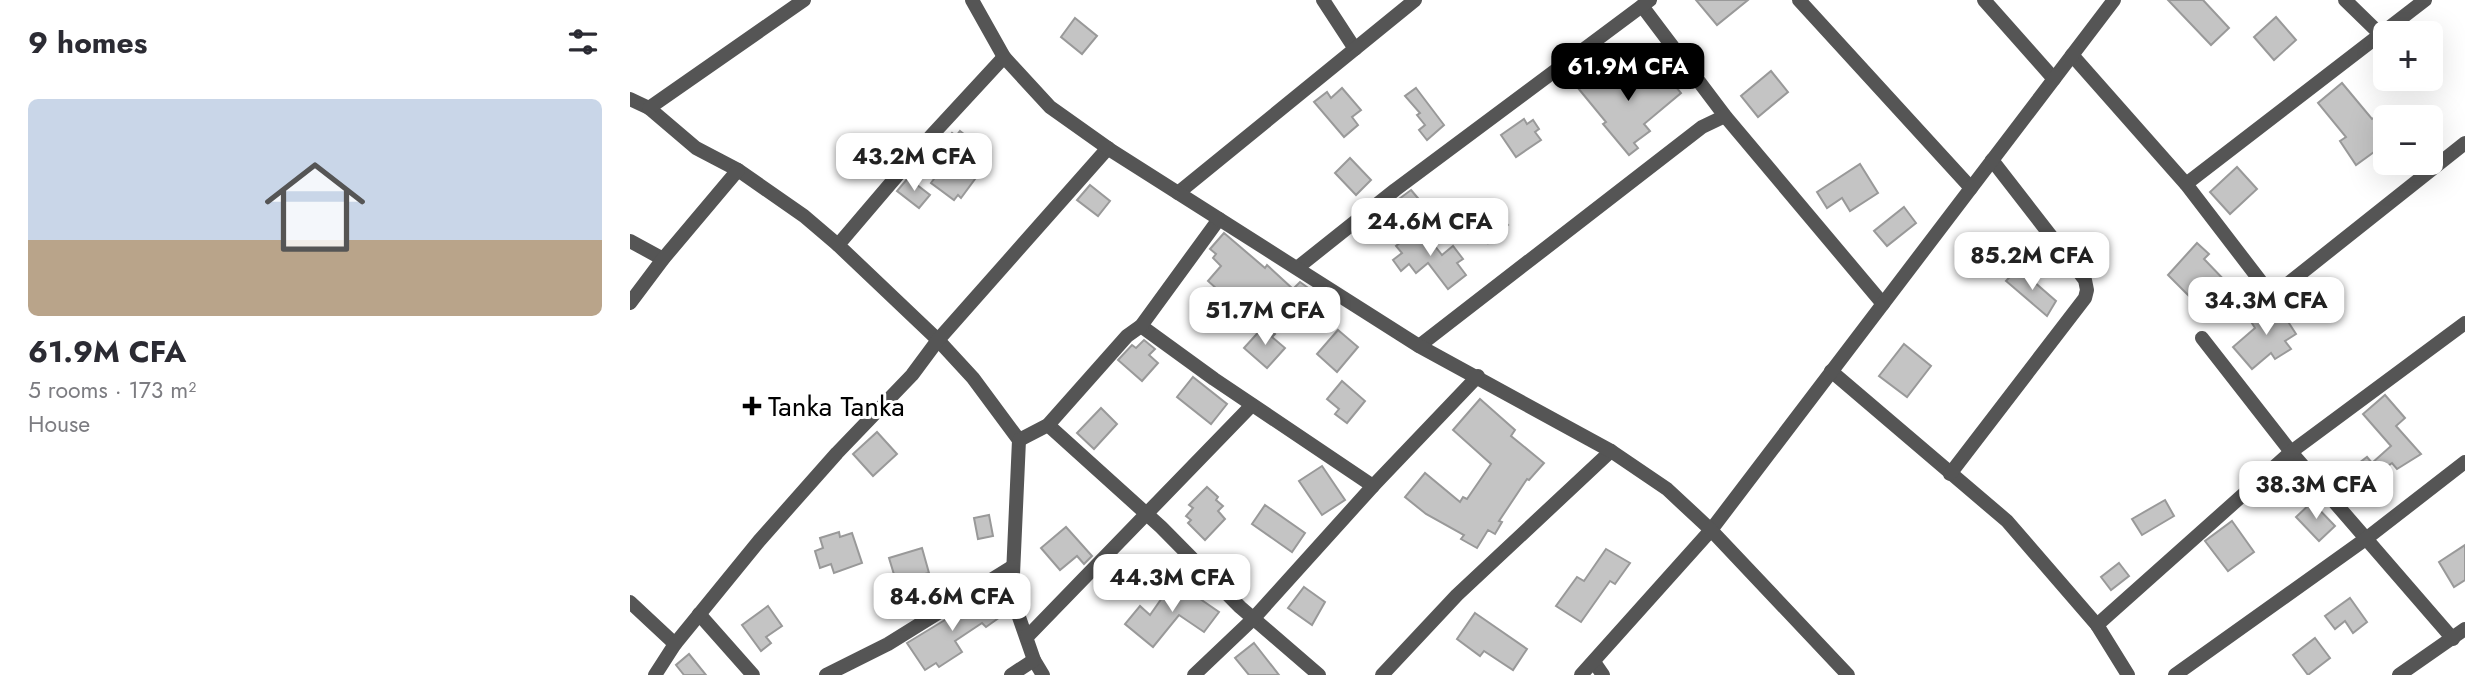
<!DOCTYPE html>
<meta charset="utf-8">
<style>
:root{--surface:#fff;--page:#f7f7f7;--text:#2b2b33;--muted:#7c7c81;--accent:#000}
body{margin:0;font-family:Jost,sans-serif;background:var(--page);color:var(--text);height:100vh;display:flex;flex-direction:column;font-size:26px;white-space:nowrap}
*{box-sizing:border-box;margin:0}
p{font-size:23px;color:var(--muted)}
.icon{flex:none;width:38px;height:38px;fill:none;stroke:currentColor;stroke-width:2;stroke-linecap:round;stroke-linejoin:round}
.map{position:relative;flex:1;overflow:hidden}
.side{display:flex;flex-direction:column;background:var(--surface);width:630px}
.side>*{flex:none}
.tools{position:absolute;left:1743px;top:21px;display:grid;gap:14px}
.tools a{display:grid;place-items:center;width:70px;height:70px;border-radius:10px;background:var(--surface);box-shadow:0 7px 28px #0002;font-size:35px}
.price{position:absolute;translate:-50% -60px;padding:0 16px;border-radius:14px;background:#fff;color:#222;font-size:23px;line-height:46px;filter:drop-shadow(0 2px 4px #0008)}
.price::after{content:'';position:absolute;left:50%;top:42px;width:21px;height:16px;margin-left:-10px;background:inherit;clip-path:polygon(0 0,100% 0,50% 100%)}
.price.current{background:var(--accent);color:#fff}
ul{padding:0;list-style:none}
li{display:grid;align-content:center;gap:14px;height:371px;padding:0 28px}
li span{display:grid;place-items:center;height:217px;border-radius:10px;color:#555}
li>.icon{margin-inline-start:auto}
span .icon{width:126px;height:126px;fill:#fffc;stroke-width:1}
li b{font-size:30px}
h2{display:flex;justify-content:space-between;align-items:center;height:84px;padding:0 28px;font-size:30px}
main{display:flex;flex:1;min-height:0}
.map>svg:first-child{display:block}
</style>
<main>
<section class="side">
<h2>9 homes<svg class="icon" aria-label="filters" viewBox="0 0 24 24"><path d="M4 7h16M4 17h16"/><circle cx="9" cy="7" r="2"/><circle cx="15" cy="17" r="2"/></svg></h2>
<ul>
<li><span style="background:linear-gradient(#c9d6e8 65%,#b9a48a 0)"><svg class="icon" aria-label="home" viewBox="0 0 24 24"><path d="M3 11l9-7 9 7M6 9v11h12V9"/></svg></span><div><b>61.9M CFA</b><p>5 rooms · 173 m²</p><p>House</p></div></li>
</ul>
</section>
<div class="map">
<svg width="1835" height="675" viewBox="0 0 1835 675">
<rect width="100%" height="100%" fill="#fff"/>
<!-- building -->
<g fill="#c4c4c4" stroke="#999" stroke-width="2">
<polygon points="1066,0 1118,0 1087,25"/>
<polygon points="1538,0 1573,0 1599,28 1581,45"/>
<polygon points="1646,17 1666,40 1644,60 1624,37"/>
<polygon points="445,18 467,36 452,54 431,37"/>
<polygon points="972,62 996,90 1030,67 1051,93 1014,124 1020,131 1004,143 1008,148 999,155 973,124 976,122 948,88 962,76 959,72"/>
<polygon points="1141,71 1158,92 1128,117 1111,96"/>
<polygon points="1712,83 1742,119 1745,117 1755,133 1755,144 1726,165 1710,141 1716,137 1688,103"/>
<polygon points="712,88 731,110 722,117 728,125 714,137 684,102 697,92 701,98"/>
<polygon points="786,88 814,125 797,140 789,130 795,125 787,115 790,113 775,96"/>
<polygon points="894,119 897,124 903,120 909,129 905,132 911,140 886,157 871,135"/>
<polygon points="330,131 348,145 345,148 351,152 337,169 345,179 331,198 328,195 324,200 301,183 323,153 313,144 322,133 326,136"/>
<polygon points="720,158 741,180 726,195 705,173"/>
<polygon points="1230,164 1248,193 1220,211 1212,198 1197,208 1187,192"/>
<polygon points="1607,167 1627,189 1600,214 1580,192"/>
<polygon points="278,178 300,195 289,208 267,191"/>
<polygon points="460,185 480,201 468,216 447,200"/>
<polygon points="781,190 798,210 780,226 761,205"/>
<polygon points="856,201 878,225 858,243 836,218"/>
<polygon points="1274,207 1286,223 1257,246 1244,231"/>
<polygon points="790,227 812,255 823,246 833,259 827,263 836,275 818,289 798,263 786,273 779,264 771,271 763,260 772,253 766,246"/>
<polygon points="594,233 635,268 637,265 663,289 670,282 700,304 684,322 653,298 636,317 606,289 597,298 578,281 591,266 583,258 586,254 580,249"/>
<polygon points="1567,243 1579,254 1574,259 1599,285 1573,310 1538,275"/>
<polygon points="1388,268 1426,301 1417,316 1376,281"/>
<polygon points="1646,303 1666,334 1655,341 1661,349 1645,359 1641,353 1622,369 1603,347 1625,328 1620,320"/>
<polygon points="635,325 645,334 642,337 655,348 637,368 614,348"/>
<polygon points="708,330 728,347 707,372 687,354"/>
<polygon points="514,340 525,349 519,355 528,363 512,381 488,360 502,345 506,348"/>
<polygon points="1274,344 1301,366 1277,397 1249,376"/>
<polygon points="563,377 597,404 581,424 547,397"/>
<polygon points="712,381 735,401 717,423 705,414 709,409 697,399"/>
<polygon points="1755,395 1775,418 1766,426 1791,454 1767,469 1762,463 1722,493 1717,486 1722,482 1716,473 1737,457 1742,463 1761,446 1733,414"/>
<polygon points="850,399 885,430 881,436 914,463 899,480 897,479 869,521 872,522 865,534 858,530 847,548 831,539 834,535 796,514 775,497 795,473 830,502 833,497 837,499 861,464 823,430"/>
<polygon points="471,408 487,424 464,449 447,433"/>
<polygon points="247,432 267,454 243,476 223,454"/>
<polygon points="692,466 715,500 692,515 669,481"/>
<polygon points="577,487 588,497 586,500 593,506 588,511 595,519 575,540 558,523 561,520 556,516 563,508 559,505"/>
<polygon points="1535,500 1544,516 1512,535 1502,519"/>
<polygon points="1682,502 1705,526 1689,541 1666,517"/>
<polygon points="635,505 675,533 662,552 622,524"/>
<polygon points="359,515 363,536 348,539 344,518"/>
<polygon points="1602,521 1624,552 1598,571 1575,541"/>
<polygon points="436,527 462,556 454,564 447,556 430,570 411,548"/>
<polygon points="209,532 210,537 222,533 232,563 204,573 201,564 190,568 185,551 193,548 190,538"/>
<polygon points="1835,545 1835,580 1824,587 1809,562"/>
<polygon points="292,548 299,573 266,581 259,558"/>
<polygon points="976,549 1000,563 985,584 980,581 951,622 926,606 947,577 954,581"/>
<polygon points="1489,563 1499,576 1481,590 1471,577"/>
<polygon points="544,581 589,612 574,632 549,615 523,647 495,624 510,606 520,615"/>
<polygon points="674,587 695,602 682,625 658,608"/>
<polygon points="361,592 367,600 361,604 370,617 356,627 352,623 325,641 332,652 309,667 306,663 295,670 277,643"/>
<polygon points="1720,598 1737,622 1723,633 1715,621 1705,629 1695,616"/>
<polygon points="138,606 152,626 136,637 141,643 131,651 112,625"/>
<polygon points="845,613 897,649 883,670 854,651 850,656 827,639"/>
<polygon points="1685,638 1700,658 1678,675 1663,655"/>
<polygon points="624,643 649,675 619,675 605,658"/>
<polygon points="59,654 76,675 54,675 46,665"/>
</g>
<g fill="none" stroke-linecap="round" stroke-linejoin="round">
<!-- minor -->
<g stroke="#555" stroke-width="14">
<polyline points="693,0 725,49"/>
<polyline points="1169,0 1341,188"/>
<polyline points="1354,0 1424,79"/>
<polyline points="1715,0 1750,34"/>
<polyline points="1012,6 1095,116 1253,304"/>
<polyline points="1442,55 1556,184 1635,287 1643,289 1655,286 1835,143"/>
<polyline points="374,57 301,136 208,245 308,340 343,378 389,440 382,597 404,660 413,675"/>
<polyline points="0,99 19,108 66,148 108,170 174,216 208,245"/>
<polyline points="19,108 174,0"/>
<polyline points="1556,184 1795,0"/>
<polyline points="548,193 785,0"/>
<polyline points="0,241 33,259"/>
<polyline points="667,268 765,190 1020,0"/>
<polyline points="0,303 33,259 108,170"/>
<polyline points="511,326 584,379 743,486"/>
<polyline points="1572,338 1661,452 1823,639"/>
<polyline points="789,346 1072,127 1095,116"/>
<polyline points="1201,371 1377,521 1467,625 1498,675"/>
<polyline points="418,425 531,527 610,607 689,675"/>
<polyline points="389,440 418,425 497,336 511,326 589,219"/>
<polyline points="1320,474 1455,298 1457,290 1455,280 1362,160"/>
<polyline points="0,602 45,644"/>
<polyline points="69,614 123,675"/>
<polyline points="1467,625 1661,452 1835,323"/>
<polyline points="397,637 622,405"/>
<polyline points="964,662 973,675"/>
<polyline points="25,675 45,644 129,541 207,453 282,375 308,340 478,148"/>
<polyline points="196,675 258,644 382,567"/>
<polyline points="381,675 404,660"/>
<polyline points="564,675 623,619 743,486 848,376"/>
<polyline points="752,675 827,595 981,451"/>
<polyline points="951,675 1081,530 1484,0"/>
<polyline points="1545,675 1737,538 1835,462"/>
<polyline points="1769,675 1835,629"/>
</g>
<!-- tertiary -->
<polyline stroke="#555" stroke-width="14" points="342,0 374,57 420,107 482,151 789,346 981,451 1037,489 1081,530 1218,675"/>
</g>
<!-- markers -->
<path fill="#000" stroke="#fff" stroke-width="2.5" d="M118.5 395.5h7v7h7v7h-7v7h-7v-7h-7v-7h7z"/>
<g text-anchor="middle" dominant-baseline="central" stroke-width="6" stroke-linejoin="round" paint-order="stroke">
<!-- poi labels -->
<g font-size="28" fill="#000" stroke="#fff" text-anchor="start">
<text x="138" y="406">Tanka Tanka</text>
</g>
</g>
</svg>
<div class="tools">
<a>+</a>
<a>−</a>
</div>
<b class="price current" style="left:998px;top:103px">61.9M CFA</b>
<b class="price" style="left:284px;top:193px">43.2M CFA</b>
<b class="price" style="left:800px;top:258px">24.6M CFA</b>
<b class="price" style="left:1402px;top:292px">85.2M CFA</b>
<b class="price" style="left:1636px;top:337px">34.3M CFA</b>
<b class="price" style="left:635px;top:347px">51.7M CFA</b>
<b class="price" style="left:1686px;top:521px">38.3M CFA</b>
<b class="price" style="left:542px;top:614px">44.3M CFA</b>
<b class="price" style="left:322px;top:633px">84.6M CFA</b>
</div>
</main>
